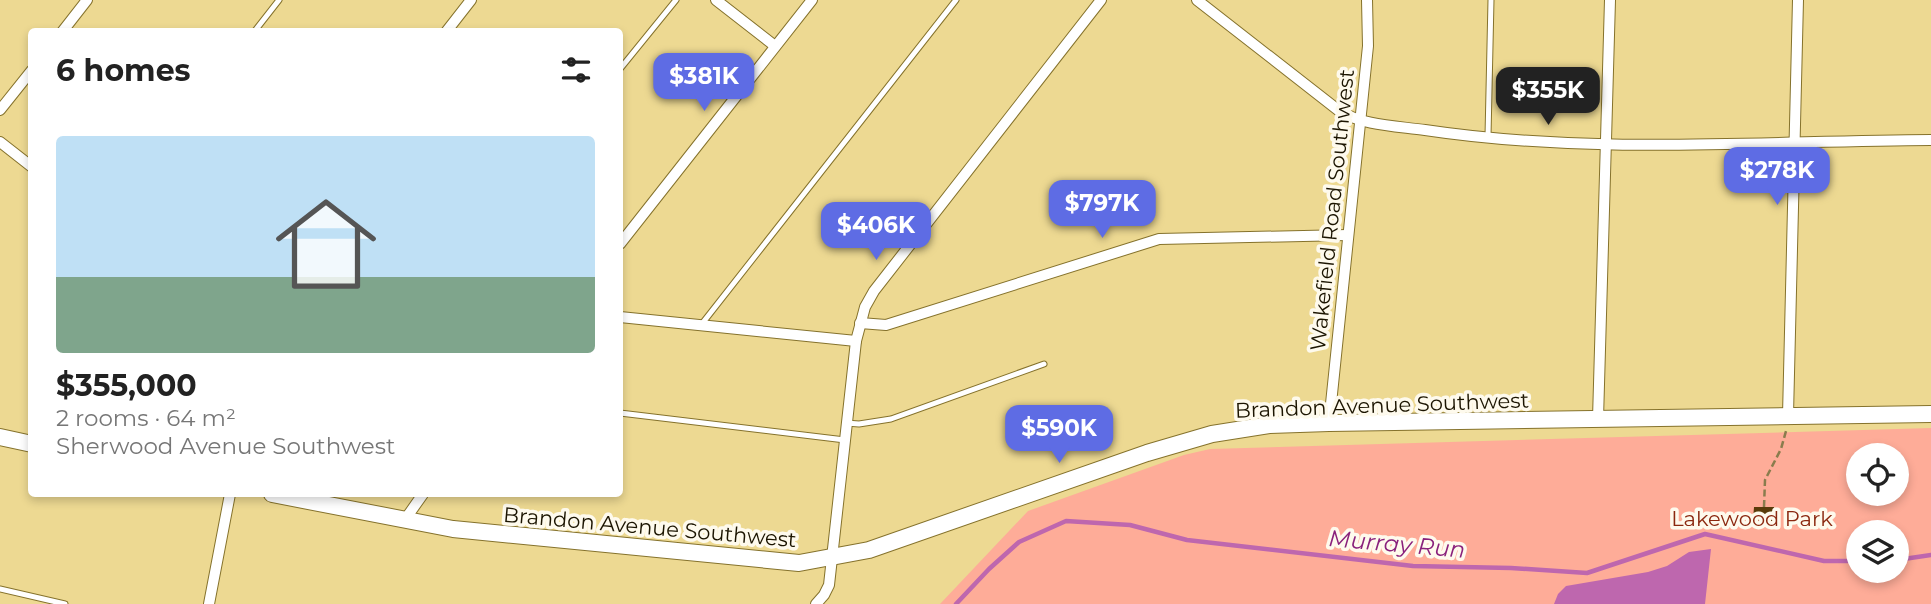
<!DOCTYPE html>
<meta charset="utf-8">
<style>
:root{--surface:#fff;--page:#f2f2f2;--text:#222;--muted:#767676;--line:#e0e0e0;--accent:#5e6ce4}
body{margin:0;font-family:Montserrat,sans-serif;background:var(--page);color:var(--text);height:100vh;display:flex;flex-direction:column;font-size:26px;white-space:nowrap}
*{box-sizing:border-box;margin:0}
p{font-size:23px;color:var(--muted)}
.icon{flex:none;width:38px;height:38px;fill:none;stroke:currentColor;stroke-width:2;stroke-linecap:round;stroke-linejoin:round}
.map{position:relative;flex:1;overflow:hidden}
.details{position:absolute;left:28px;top:28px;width:595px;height:469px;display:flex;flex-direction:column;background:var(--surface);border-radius:7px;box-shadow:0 4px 10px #0003}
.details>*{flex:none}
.tools{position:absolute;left:1846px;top:443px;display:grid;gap:14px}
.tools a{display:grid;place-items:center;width:63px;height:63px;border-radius:50%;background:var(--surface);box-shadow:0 4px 10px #0003;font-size:35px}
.price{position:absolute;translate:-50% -60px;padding:0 16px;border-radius:14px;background:var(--accent);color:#fff;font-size:23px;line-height:46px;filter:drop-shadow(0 2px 4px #0008)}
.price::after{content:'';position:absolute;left:50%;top:42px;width:21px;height:16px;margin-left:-10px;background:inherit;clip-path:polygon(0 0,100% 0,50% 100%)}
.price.active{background:#222;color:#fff}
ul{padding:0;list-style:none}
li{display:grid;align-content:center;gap:14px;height:371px;padding:0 28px}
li+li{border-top:2px solid var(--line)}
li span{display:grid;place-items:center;height:217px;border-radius:7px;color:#555}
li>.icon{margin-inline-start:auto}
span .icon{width:126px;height:126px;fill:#fffc;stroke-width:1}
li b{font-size:30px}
h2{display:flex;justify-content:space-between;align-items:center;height:84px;padding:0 28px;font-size:30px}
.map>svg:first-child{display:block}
</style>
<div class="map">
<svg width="1931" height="604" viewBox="0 0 1931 604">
<rect width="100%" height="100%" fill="#edd992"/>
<!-- green -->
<path fill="#feac98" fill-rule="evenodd" d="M1931,428v176h-991l88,-93 156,-56 26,-6zM1858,455h39v39h-39zM1858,532h39v38h-39z"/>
<!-- water -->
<polygon fill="#be67ae" points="1711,549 1705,604 1554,604 1558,594 1566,586 1648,572 1667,566 1689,552"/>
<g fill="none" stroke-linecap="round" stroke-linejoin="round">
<!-- stream -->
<g stroke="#be67ae" stroke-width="4.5">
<polyline points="1897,560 1931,555"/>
<polyline points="956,604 989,569 1019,542 1066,521 1130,525 1187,540 1413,566 1511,568 1587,573 1705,534 1824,561 1858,561"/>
</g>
</g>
<!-- building -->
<polygon fill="#593b0a" points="1754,507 1774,507 1773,521 1753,520"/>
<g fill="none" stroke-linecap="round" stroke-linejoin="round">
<!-- service casing -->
<g stroke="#85722c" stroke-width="7">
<g id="service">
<polyline points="254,32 279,0"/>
<polyline points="620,69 676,0"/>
<polyline points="1488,136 1491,0"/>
<polyline points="701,325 956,0"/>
<polyline points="620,413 845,440"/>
<polyline points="846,423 859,424 891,419 1044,364"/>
<polyline points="0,589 65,604"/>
</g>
</g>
<!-- minor casing -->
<g stroke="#85722c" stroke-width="12">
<g id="minor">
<polyline points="716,0 775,46"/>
<path d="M1197,0l141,110c25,16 58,16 87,20 166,25 338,11 506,10"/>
<polyline points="62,32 87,0"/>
<polyline points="446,32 471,0"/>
<polyline points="0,110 32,70"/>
<polyline points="0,142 32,167"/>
<polyline points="620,244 812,0"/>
<polyline points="620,317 856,341"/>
<polyline points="860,323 886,325 1159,239 1348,235"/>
<polyline points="1788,415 1798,0"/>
<polyline points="1598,419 1610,0"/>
<polyline points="1329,423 1368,46 1367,0"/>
<polyline points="404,521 423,494"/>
<polyline points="209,604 230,494"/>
<polyline points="816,604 824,595 829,585 856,341 865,307 874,291 1101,0"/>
</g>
</g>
<!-- secondary casing -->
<g stroke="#85722c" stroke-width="18">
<g id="secondary">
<polyline points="0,437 32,444"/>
<polyline points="272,494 453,529 799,563 869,550 1147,453 1212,434 1269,425 1329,423 1931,414"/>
</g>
</g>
<!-- path -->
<polyline stroke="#8a7c4d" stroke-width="2.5" stroke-dasharray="7 3.5" stroke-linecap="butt" points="1764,507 1765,480 1781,449 1786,431"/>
<!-- service -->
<use href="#service" stroke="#fff" stroke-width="5"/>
<!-- minor -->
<use href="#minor" stroke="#fff" stroke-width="10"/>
<!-- secondary -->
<use href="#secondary" stroke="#fff" stroke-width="16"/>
</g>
<g text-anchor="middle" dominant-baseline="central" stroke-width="7" stroke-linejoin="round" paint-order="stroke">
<!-- street labels -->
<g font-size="21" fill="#1b1400" stroke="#fefaed">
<text transform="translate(1332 210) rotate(-84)">Wakefield Road Southwest</text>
<text transform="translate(1382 405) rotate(-2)">Brandon Avenue Southwest</text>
<text transform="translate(650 527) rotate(5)">Brandon Avenue Southwest</text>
</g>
<!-- park labels -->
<g font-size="21" fill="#8b2810" stroke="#fefaed">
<text x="1752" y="518">Lakewood Park</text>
</g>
<!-- water labels -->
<g font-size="23" font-style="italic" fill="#8a217c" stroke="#fefaed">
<text transform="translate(1397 544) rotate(5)">Murray Run</text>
</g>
</g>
</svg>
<div class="tools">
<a><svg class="icon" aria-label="locate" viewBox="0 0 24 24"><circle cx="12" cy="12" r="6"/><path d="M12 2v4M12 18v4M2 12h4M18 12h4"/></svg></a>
<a><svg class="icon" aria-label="layers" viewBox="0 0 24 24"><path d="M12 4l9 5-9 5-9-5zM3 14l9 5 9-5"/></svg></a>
</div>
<b class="price" style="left:704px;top:113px">$381K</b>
<b class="price active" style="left:1548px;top:127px">$355K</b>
<b class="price" style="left:1777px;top:207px">$278K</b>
<b class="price" style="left:1102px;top:240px">$797K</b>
<b class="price" style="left:876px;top:262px">$406K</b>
<b class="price" style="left:1059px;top:465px">$590K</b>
<section class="details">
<h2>6 homes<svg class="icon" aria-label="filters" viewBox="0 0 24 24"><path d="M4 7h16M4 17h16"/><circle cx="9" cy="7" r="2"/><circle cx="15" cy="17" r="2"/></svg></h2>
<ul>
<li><span style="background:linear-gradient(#bfe0f5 65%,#7fa58c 0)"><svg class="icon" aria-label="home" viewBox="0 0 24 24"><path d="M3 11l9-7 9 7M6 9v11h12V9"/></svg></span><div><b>$355,000</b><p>2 rooms · 64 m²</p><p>Sherwood Avenue Southwest</p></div></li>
</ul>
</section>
</div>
